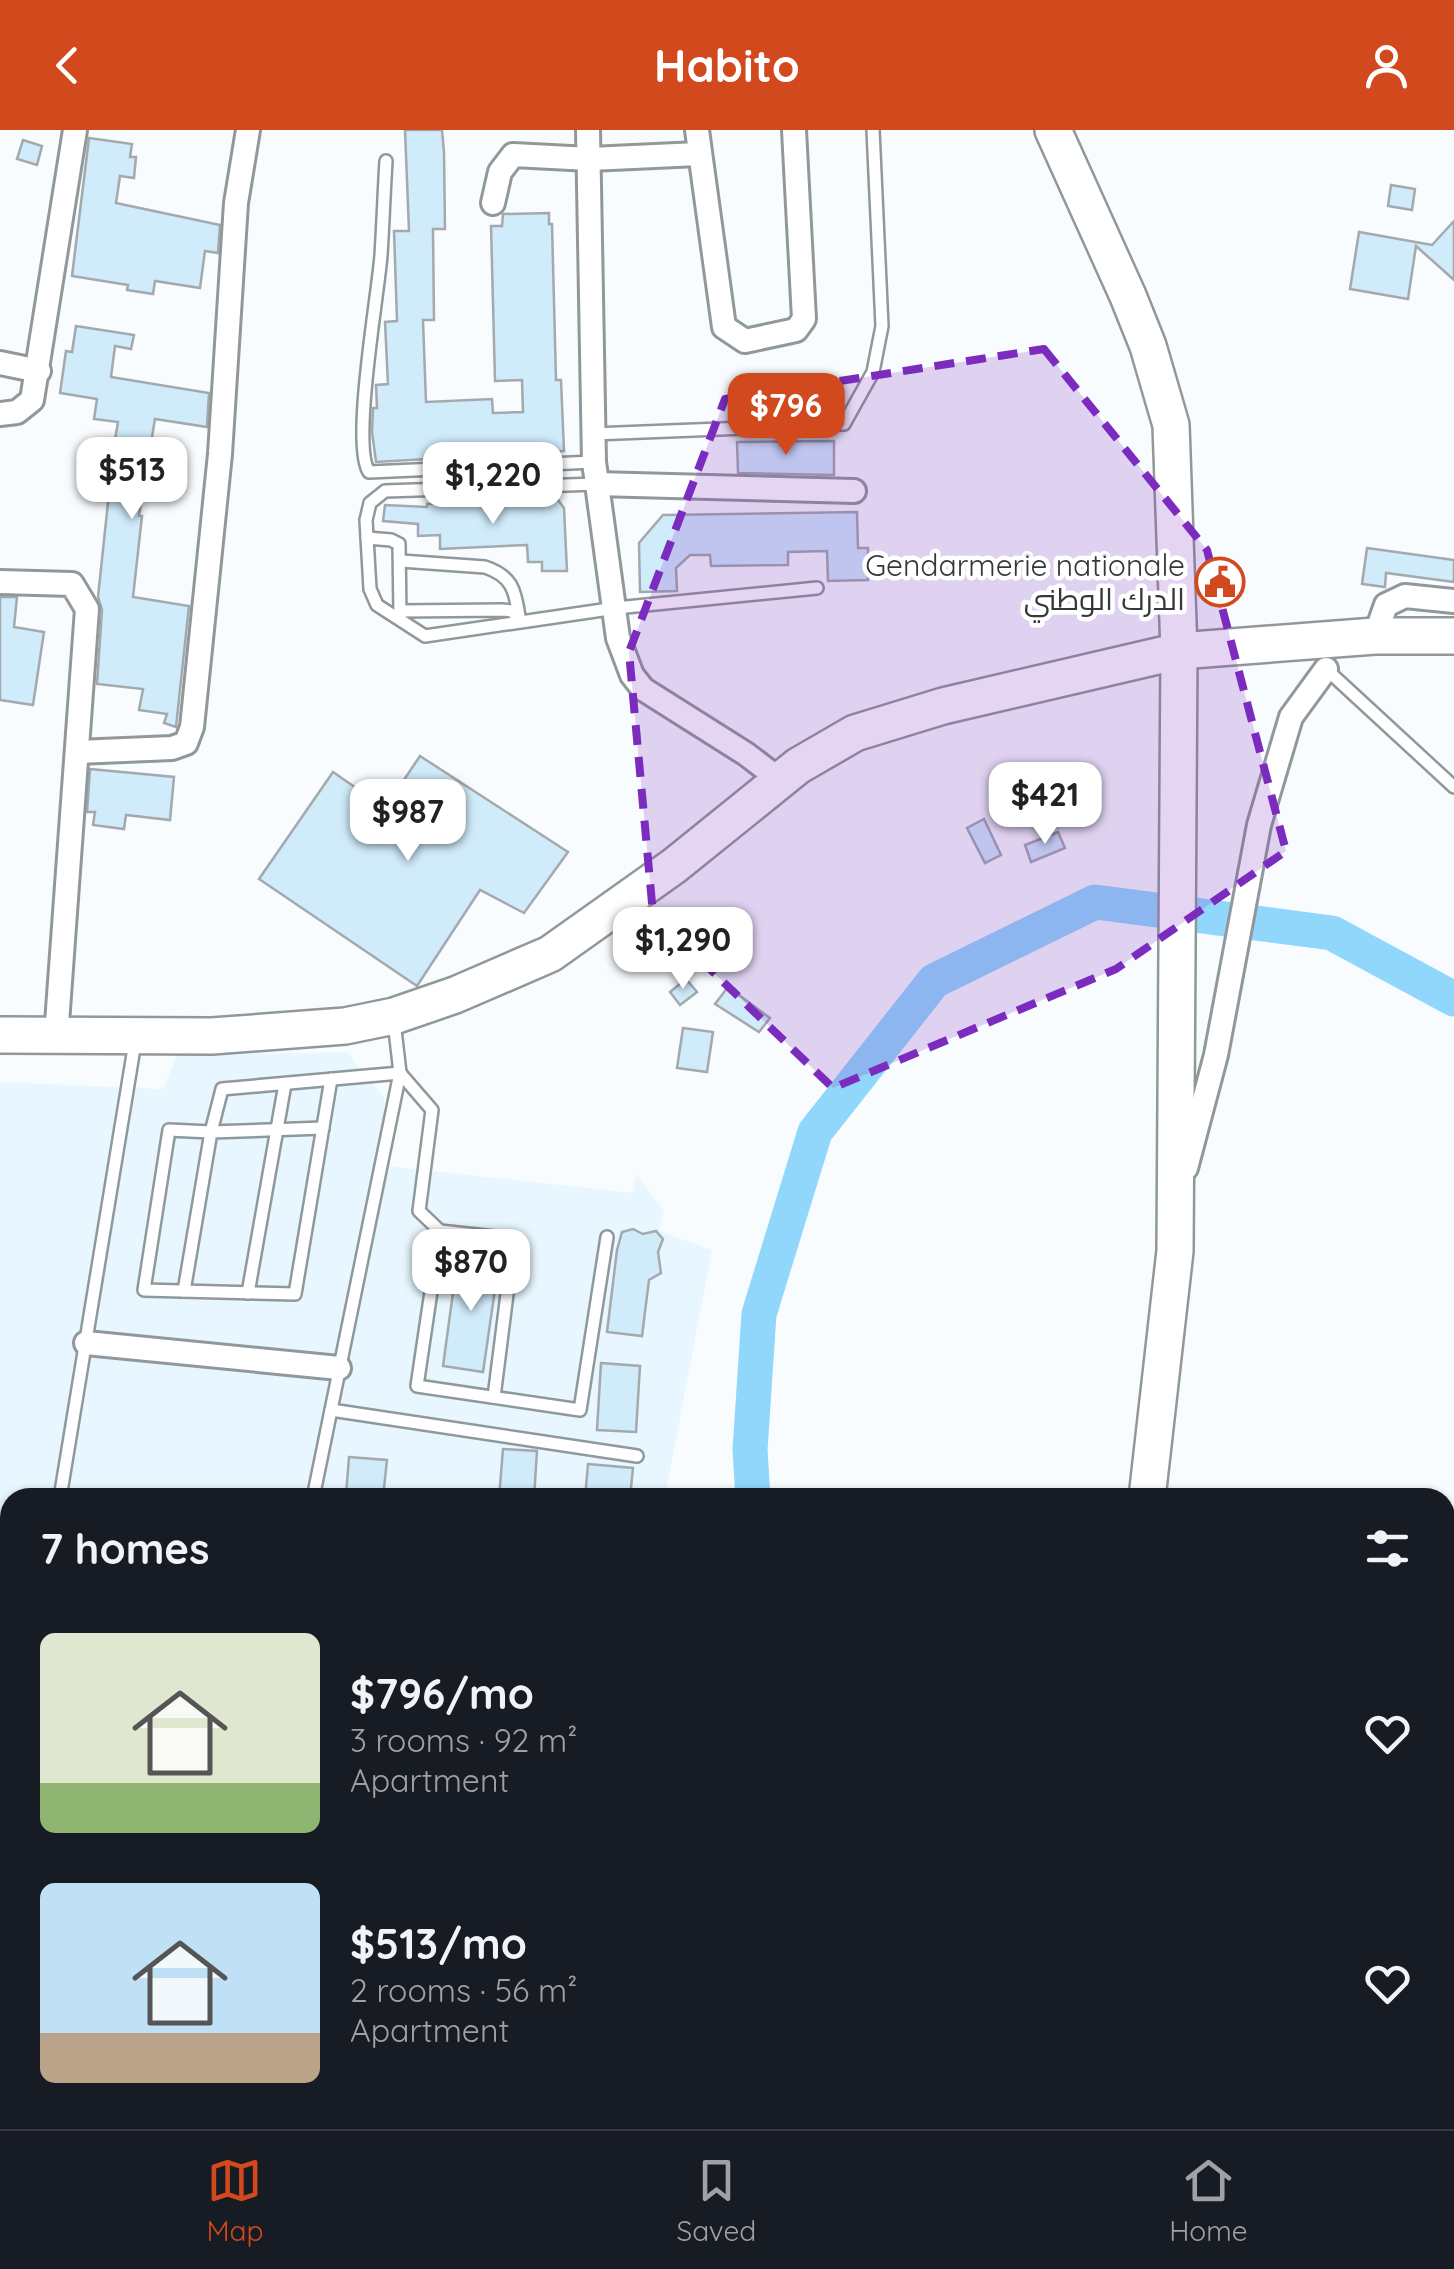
<!DOCTYPE html>
<meta charset="utf-8">
<style>
:root{--surface:#171b24;--page:#20242c;--text:#f1f3f6;--muted:#9ea1a6;--line:#363941;--accent:#d1491d}
body{margin:0;font-family:Quicksand,Cairo,sans-serif;background:var(--page);color:var(--text);height:100vh;display:flex;flex-direction:column;font-size:38px;white-space:nowrap}
*{box-sizing:border-box;margin:0}
p{font-size:32px;color:var(--muted)}
.icon{flex:none;width:55px;height:55px;fill:none;stroke:currentColor;stroke-width:2;stroke-linecap:round;stroke-linejoin:round}
.map{position:relative;flex:1;overflow:hidden}
.panel{position:absolute;left:0px;top:1358px;width:1455px;height:642px;display:flex;flex-direction:column;background:var(--surface);border-radius:30px 30px 0 0;box-shadow:0 2px 8px #0004}
.panel>*{flex:none}
.price{position:absolute;translate:-50% -85px;padding:0 22px;border-radius:20px;background:#fff;color:#222;font-size:32px;line-height:65px;filter:drop-shadow(0 2px 5px #0008)}
.price::after{content:'';position:absolute;left:50%;top:60px;width:30px;height:22px;margin-left:-15px;background:inherit;clip-path:polygon(0 0,100% 0,50% 100%)}
.price.current{background:var(--accent);color:#fff}
ul{padding:0;list-style:none}
li{display:flex;align-items:center;gap:30px;height:250px;padding:0 40px}
li span{display:grid;place-items:center;flex:none;width:280px;height:200px;border-radius:15px;color:#555}
li>.icon{margin-inline-start:auto}
span .icon{width:120px;height:120px;fill:#fffc;stroke-width:1}
li b{font-size:42px}
h2{display:flex;justify-content:space-between;align-items:center;height:120px;padding:0 40px;font-size:42px}
header{display:flex;justify-content:space-between;align-items:center;height:130px;padding:0 40px;background:var(--accent);color:#fff;font-size:45px;font-weight:800}
.menu{display:flex;justify-content:space-around;align-items:center;height:140px;border-top:2px solid var(--line);background:var(--surface);font-size:28px;color:var(--muted)}
.menu a{display:grid;justify-items:center;gap:5px}
.menu .current{color:var(--accent)}
.map>svg:first-child{display:block}
</style>
<header><svg class="icon" aria-label="back" viewBox="0 0 24 24"><path d="M15 5l-7 7 7 7"/></svg>Habito<svg class="icon" aria-label="person" viewBox="0 0 24 24"><circle cx="12" cy="8" r="4"/><path d="M4 21q1-7 8-7t8 7"/></svg></header>
<div class="map">
<svg width="1454" height="1999" viewBox="0 0 1454 1999">
<rect width="100%" height="100%" fill="#f8fcfe"/>
<!-- built -->
<polygon fill="#e8f7ff" points="347,922 385,969 378,1035 633,1063 636,1044 664,1081 659,1101 712,1120 665,1367 10,1368 10,1779 0,1767 0,952 163,959 177,925"/>
<g fill="none" stroke-linecap="round" stroke-linejoin="round">
<!-- river -->
<g stroke="#91d7fc" stroke-width="35">
<polyline points="753,1368 750,1320 759,1184 815,1002 934,851 1095,772 1332,803 1454,869"/>
<polyline points="0,1857 10,1867"/>
<polyline points="196,1990 218,1999"/>
<polyline points="637,1999 645,1990"/>
</g>
</g>
<!-- building -->
<g fill="#d0ebfa" stroke="#a3a9ad" stroke-width="2.5">
<polygon points="405,0 442,0 444,22 445,99 433,99 434,190 423,190 426,272 492,269 493,283 523,282 522,250 495,251 491,96 502,96 503,84 549,83 549,94 552,94 556,250 561,250 564,321 376,332 372,302 373,278 377,278 376,255 388,254 385,192 397,191 394,101 409,101"/>
<polygon points="89,8 132,14 130,27 136,27 134,48 120,46 116,73 220,95 218,123 205,121 200,158 155,151 153,164 127,160 128,155 72,146"/>
<polygon points="23,10 42,16 37,35 17,29"/>
<polygon points="1391,55 1415,59 1412,80 1388,76"/>
<polygon points="1454,91 1454,150 1416,116 1408,169 1350,159 1359,102 1432,115"/>
<polygon points="76,196 134,205 131,219 115,216 111,247 209,263 207,297 155,289 139,386 142,386 133,467 189,476 176,597 164,593 167,584 139,580 143,559 97,554 102,480 98,467 109,363 106,362 118,292 94,289 97,269 60,263 66,221 72,222"/>
<polygon points="834,311 834,345 738,343 737,312"/>
<polygon points="558,370 564,378 567,441 542,441 542,432 528,432 527,415 440,419 440,405 418,406 418,394 383,391 385,375 427,377 427,374"/>
<polygon points="857,382 858,418 868,418 868,450 828,451 827,421 788,422 788,435 711,436 710,425 690,425 676,438 677,461 640,462 639,413 663,385"/>
<polygon points="1367,418 1454,430 1454,452 1386,443 1385,457 1362,454"/>
<polygon points="0,467 17,467 14,497 44,502 33,575 0,570"/>
<polygon points="420,626 568,722 524,783 480,760 417,856 259,749 333,642 385,678"/>
<polygon points="90,639 174,647 170,690 126,685 124,699 93,695 95,682 87,682"/>
<polygon points="984,689 1001,725 985,733 967,698"/>
<polygon points="1058,702 1065,718 1031,732 1025,715"/>
<polygon points="686,849 697,862 680,875 670,862"/>
<polygon points="728,857 770,888 759,902 715,874"/>
<polygon points="683,898 713,902 707,942 677,938"/>
<polygon points="633,1099 643,1104 656,1101 663,1109 658,1122 661,1143 649,1150 642,1206 607,1202 617,1120 622,1102"/>
<polygon points="458,1126 499,1132 483,1242 443,1236"/>
<polygon points="601,1233 640,1236 636,1302 597,1300"/>
<polygon points="503,1319 537,1321 534,1368 499,1368"/>
<polygon points="349,1327 387,1330 383,1368 346,1365"/>
<polygon points="588,1334 633,1338 630,1368 585,1368"/>
</g>
<g fill="none" stroke-linecap="round" stroke-linejoin="round">
<!-- service casing -->
<g stroke="#91989b" stroke-width="16">
<g id="service">
<path d="M386,31c-2,32 -3,63 -5,94 -3,41 -30,190 -12,217l225,-10"/>
<polyline points="593,304 844,294 873,242 882,196 873,0"/>
<polyline points="597,354 385,361 370,373 366,390 370,459 377,475 425,506 616,478 817,458"/>
<polyline points="367,408 391,410 399,414 400,487"/>
<path d="M401,431l84,6c27,9 30,23 34,49"/>
<polyline points="400,481 502,480 512,481 521,491"/>
<polyline points="1326,539 1454,657"/>
<polyline points="394,891 400,943 331,1280 637,1326"/>
<polyline points="331,949 295,1164 144,1160 169,1000 211,1002 222,959 400,943 432,980 419,1081 440,1101 417,1256 580,1280 607,1107"/>
<polyline points="440,1101 514,1109 494,1267"/>
<polyline points="184,1161 211,1002 323,998"/>
<polyline points="248,1163 285,954"/>
<polyline points="60,1368 135,912"/>
<polyline points="313,1368 331,1280"/>
<polyline points="0,1431 10,1425"/>
<polyline points="0,1692 10,1688"/>
</g>
</g>
<!-- minor casing -->
<g stroke="#91989b" stroke-width="28">
<g id="minor">
<polyline points="588,0 594,332 618,508 632,545 643,559 746,624 780,650"/>
<polyline points="697,0 724,197 745,211 796,200 804,189 794,0"/>
<polyline points="493,73 500,42 513,25 590,29 698,24"/>
<polyline points="0,233 39,241"/>
<polyline points="0,284 17,282 32,270 75,0"/>
<polyline points="597,354 854,361"/>
<polyline points="0,452 72,454 87,479 56,907"/>
<polyline points="1375,506 1386,475 1405,466 1454,471"/>
<polyline points="77,622 172,618 186,613 192,597 220,324 236,73 248,0"/>
<polyline points="1186,1038 1216,925 1259,695 1291,587 1326,539"/>
<polyline points="86,1213 339,1238"/>
</g>
</g>
<!-- secondary casing -->
<g stroke="#91989b" stroke-width="38">
<polyline id="secondary" points="1059,1990 1071,1999"/>
</g>
<!-- primary casing -->
<g stroke="#91989b" stroke-width="40">
<g id="primary">
<polyline points="1053,0 1128,166 1148,216 1171,295 1179,521 1175,1121 1147,1368"/>
<polyline points="0,905 212,906 345,896 394,886 455,865 550,824 674,736 798,636 855,603 943,576 1179,521 1375,506 1454,506"/>
<polyline points="1042,1999 1045,1990"/>
</g>
</g>
<!-- service -->
<use href="#service" stroke="#fff" stroke-width="11"/>
<!-- minor -->
<use href="#minor" stroke="#fff" stroke-width="22"/>
<!-- secondary -->
<use href="#secondary" stroke="#fff" stroke-width="32"/>
<!-- primary -->
<use href="#primary" stroke="#fff" stroke-width="35"/>
</g>
<!-- marked area -->
<path fill="#7b2cbf" fill-opacity="0.2" stroke="#7b2cbf" stroke-width="8" stroke-dasharray="20 12" stroke-linejoin="round" d="M1044,219l163,201 79,301 -170,118 -283,119 -180,-174 -24,-262 96,-253z"/>
<!-- icons -->
<defs>
<g id="civic-ring" transform="scale(2.5)"><circle r="9.5" fill="#fff" stroke="#d1491d" stroke-width="1.5"/><path d="M-.6-6.5H3V-4.5H.6V-3L4-1V1h2V6H-6V1h2V-1L-.6-3ZM-1.2 2.5V6h2.4V2.5Z" fill="#d1491d"/></g>
</defs>
<g fill-rule="evenodd">
<use href="#civic-ring" x="1220" y="452"/>
</g>
<g text-anchor="middle" dominant-baseline="central" stroke-width="9" stroke-linejoin="round" paint-order="stroke">
<!-- poi labels -->
<g font-size="30" fill="#353839" stroke="#fff" text-anchor="end">
<text x="1185" y="435">Gendarmerie nationale<tspan x="1185" dy="34">الدرك الوطني</tspan></text>
</g>
</g>
</svg>
<b class="price current" style="left:786px;top:328px">$796</b>
<b class="price" style="left:132px;top:392px">$513</b>
<b class="price" style="left:493px;top:397px">$1,220</b>
<b class="price" style="left:1045px;top:717px">$421</b>
<b class="price" style="left:408px;top:734px">$987</b>
<b class="price" style="left:683px;top:862px">$1,290</b>
<b class="price" style="left:471px;top:1184px">$870</b>
<section class="panel">
<h2>7 homes<svg class="icon" aria-label="filters" viewBox="0 0 24 24"><path d="M4 7h16M4 17h16"/><circle cx="9" cy="7" r="2"/><circle cx="15" cy="17" r="2"/></svg></h2>
<ul>
<li><span style="background:linear-gradient(#dfe7d0 75%,#8fb573 0)"><svg class="icon" aria-label="home" viewBox="0 0 24 24"><path d="M3 11l9-7 9 7M6 9v11h12V9"/></svg></span><div><b>$796/mo</b><p>3 rooms · 92 m²</p><p>Apartment</p></div><svg class="icon" aria-label="heart" viewBox="0 0 24 24"><path d="M12 20l-8-8c-3-5 5-10 8-4 3-6 11-1 8 4z"/></svg></li>
<li><span style="background:linear-gradient(#bfe0f5 75%,#b9a48a 0)"><svg class="icon" aria-label="home" viewBox="0 0 24 24"><path d="M3 11l9-7 9 7M6 9v11h12V9"/></svg></span><div><b>$513/mo</b><p>2 rooms · 56 m²</p><p>Apartment</p></div><svg class="icon" aria-label="heart" viewBox="0 0 24 24"><path d="M12 20l-8-8c-3-5 5-10 8-4 3-6 11-1 8 4z"/></svg></li>
</ul>
</section>
</div>
<nav class="menu">
<a class="current"><svg class="icon" aria-label="map" viewBox="0 0 24 24"><path d="M3 6l6-2 6 2 6-2v14l-6 2-6-2-6 2zM9 4v14M15 6v14"/></svg>Map</a>
<a><svg class="icon" aria-label="saved" viewBox="0 0 24 24"><path d="M7 4h10v16l-5-4-5 4z"/></svg>Saved</a>
<a><svg class="icon" aria-label="home" viewBox="0 0 24 24"><path d="M3 11l9-7 9 7M6 9v11h12V9"/></svg>Home</a>
</nav>
